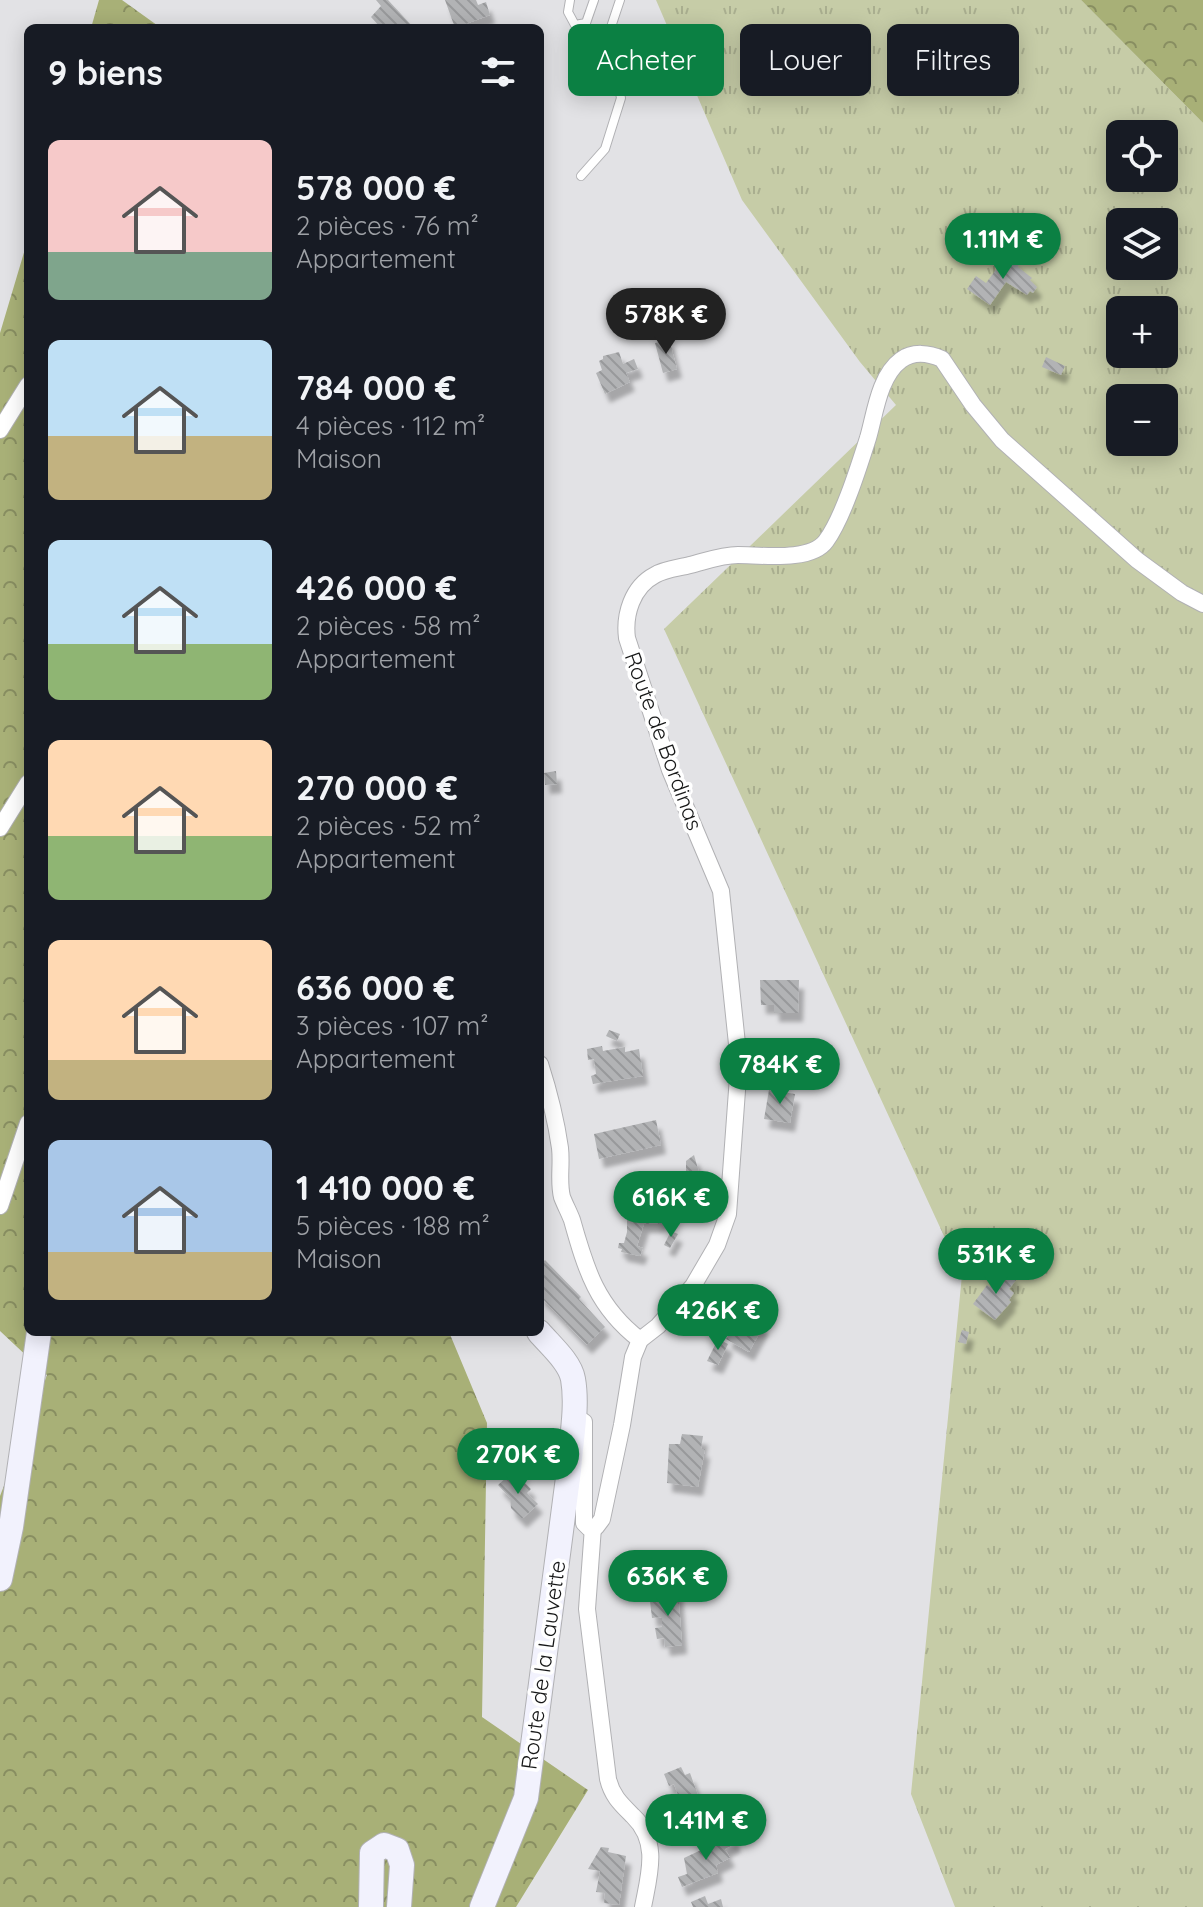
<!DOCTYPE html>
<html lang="fr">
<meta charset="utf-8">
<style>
:root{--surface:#171b24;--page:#20242c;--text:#f1f3f6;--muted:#9ea1a6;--accent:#0b8043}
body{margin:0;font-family:Quicksand,sans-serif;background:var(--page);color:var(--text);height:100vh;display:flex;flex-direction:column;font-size:30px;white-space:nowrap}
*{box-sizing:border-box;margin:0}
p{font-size:26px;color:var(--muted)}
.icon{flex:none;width:44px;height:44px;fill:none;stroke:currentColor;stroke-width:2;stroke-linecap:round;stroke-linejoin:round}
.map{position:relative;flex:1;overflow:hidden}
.drawer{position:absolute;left:24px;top:24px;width:520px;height:1312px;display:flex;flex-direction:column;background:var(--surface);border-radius:12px;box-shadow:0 4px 20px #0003}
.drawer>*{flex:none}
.hud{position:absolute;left:568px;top:24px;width:514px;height:72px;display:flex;gap:16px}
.tools{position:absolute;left:1106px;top:120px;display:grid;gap:16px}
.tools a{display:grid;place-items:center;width:72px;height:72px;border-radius:12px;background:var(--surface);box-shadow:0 4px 20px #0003;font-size:40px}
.price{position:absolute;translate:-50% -68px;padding:0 18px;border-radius:28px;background:var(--accent);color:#fff;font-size:26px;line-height:52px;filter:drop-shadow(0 2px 4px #0008)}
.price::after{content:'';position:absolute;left:50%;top:48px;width:24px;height:18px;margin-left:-12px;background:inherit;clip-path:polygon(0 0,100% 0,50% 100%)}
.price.on{background:#222;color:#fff}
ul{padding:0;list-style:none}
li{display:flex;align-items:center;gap:24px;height:200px;padding:0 24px}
li span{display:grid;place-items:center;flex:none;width:224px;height:160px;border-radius:12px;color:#555}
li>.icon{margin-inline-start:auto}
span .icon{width:96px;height:96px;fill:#fffc;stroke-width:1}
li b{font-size:34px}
h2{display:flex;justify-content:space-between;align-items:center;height:96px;padding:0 24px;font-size:34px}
.tag{padding:0 28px;border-radius:12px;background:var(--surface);box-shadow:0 4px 20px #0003;font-size:28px;line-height:72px}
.tag.on{background:var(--accent);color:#fff}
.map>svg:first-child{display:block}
</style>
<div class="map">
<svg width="1203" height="1907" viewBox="0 0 1203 1907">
<defs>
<pattern id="grass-tufts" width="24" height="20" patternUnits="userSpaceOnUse" patternTransform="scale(2)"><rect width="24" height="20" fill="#c6cca7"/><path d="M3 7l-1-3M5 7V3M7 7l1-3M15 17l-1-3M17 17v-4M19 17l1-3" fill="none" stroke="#a9ae8f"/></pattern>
<pattern id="forest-crowns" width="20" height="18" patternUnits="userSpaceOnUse" patternTransform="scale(2)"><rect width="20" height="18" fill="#a8b077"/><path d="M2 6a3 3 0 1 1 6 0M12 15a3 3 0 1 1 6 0" fill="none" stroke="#888e61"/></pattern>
<pattern id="building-back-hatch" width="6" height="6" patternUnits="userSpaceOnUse" patternTransform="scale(2)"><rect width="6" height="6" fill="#b2b3b5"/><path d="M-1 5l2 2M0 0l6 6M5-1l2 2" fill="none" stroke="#98999b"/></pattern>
<filter id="shadow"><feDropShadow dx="5" dy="9" stdDeviation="2" flood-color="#0004"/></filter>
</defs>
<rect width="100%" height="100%" fill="#e2e2e5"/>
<!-- grass -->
<path fill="url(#grass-tufts)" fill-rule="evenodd" d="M656,0h425l122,123v1784h-248l-44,-113 51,-519 -298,-646 232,-224 -36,-43 -118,-162zM1120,134h44v44h-44zM1120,222h44v44h-44zM1120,310h44v44h-44zM1120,398h44v44h-44z"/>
<!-- forest -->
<g fill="url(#forest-crowns)">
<polygon points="99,0 122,0 161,28 91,28"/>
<polygon points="1081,0 1203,0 1203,123"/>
<polygon points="28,239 28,1332 449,1332 487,1423 482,1717 588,1790 516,1907 0,1907 0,1496 47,1375 0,1331 0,333"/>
</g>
<!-- building -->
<g fill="url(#building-back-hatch)" filter="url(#shadow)">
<polygon points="376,0 388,0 414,28 381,28 371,17 381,6"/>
<polygon points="445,0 476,0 478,5 486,2 490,15 455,28"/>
<polygon points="1007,255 1019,263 1018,267 1032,278 1030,280 1037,287 1033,293 1030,291 1027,295 1006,282 990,305 967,289 976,276 986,283"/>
<polygon points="669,339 677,369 663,373 655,343"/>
<polygon points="619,352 623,364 634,359 638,369 626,373 630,382 605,394 596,373 602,370 599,361 603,359 603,356"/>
<polygon points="1046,357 1065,366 1061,375 1042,367"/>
<polygon points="556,771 557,784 545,785 544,773"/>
<polygon points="760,980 799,980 798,1013 774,1013 774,1005 761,1005"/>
<polygon points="609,1030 620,1034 617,1041 606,1036"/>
<polygon points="602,1046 603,1051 625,1047 625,1052 639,1049 643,1076 593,1084 591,1076 596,1074 594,1059 588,1060 587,1049"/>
<polygon points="769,1090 795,1094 790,1123 764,1119"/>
<polygon points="656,1120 661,1145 599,1159 594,1134"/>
<polygon points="694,1155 701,1179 686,1182 686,1161"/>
<polygon points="658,1201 674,1202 673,1212 668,1212 667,1221 659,1221 659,1224 644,1224 637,1246 643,1248 640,1256 621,1252 622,1249 618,1248 619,1243 624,1243 627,1232 627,1210 643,1211 643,1207 652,1207"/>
<polygon points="671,1231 678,1234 670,1248 664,1245"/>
<polygon points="545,1260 581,1297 579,1299 605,1327 587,1345 540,1296 540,1265"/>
<polygon points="1006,1271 1017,1279 1009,1289 1014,1293 1009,1300 1011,1302 995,1320 973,1304 987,1285 990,1287 995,1280 998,1282"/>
<polygon points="737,1310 764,1325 749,1352 726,1339 733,1327 729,1325"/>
<polygon points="962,1330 969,1332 966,1344 958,1342"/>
<polygon points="718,1339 728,1344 718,1365 707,1361"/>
<polygon points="682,1434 703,1436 701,1449 705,1449 698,1487 667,1483 669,1444 680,1444"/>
<polygon points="510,1474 522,1487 525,1483 531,1489 527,1493 538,1504 522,1519 511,1508 510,1498 498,1485"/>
<polygon points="678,1589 682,1645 665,1647 664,1638 657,1639 655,1628 662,1627 662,1617 652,1618 650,1601 661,1600 661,1592"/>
<polygon points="681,1767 685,1775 690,1773 700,1801 706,1799 709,1806 694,1812 691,1804 686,1806 682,1797 679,1798 674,1784 669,1786 664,1774"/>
<polygon points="733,1835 736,1843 725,1849 730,1858 716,1865 718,1873 682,1887 678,1877 687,1874 684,1858"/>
<polygon points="601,1847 609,1848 608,1852 626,1856 619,1905 604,1903 605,1893 596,1892 600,1871 588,1869"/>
<polygon points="705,1896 708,1904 721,1899 723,1907 693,1907 691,1902"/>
</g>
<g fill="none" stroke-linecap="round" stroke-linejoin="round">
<!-- lane casing -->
<g stroke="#b1b1b4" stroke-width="10">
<g id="lane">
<polyline points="570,0 568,12 575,25 586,23 594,0"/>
<polyline points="581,176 605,149 621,98 608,36 620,0"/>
</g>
</g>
<!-- street casing -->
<g stroke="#b1b1b4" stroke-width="18">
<g id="street">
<polyline points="0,430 28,385"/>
<polyline points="0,828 28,783"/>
<path d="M540,1064c9,28 16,56 20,84 2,17 -2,33 2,49 3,8 7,15 10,23 14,50 25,87 68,120"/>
<polyline points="0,1206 28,1123"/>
<path d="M575,1416l9,6v101l5,5 7,-1 6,-8 20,-94 11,-68 7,-17 18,-14 35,-40 24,-41 11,-31 11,-151 -18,-172 -51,-121 -43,-132c-3,-23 5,-51 28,-63 10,-6 24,-7 35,-10 16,-4 32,-10 48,-10 23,0 73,7 88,-14 17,-23 33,-75 42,-103 7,-24 11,-62 33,-78 12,-9 28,-7 41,-1l31,46 29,35 135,120 45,33 21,11"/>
<path d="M593,1527l-6,82 21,170c4,17 13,25 25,37 27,26 16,59 10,91"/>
</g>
</g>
<!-- secondary casing -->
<g stroke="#b1b1b4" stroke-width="26">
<g id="secondary">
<polyline points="0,1579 11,1527 39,1332"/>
<polyline points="371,1907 372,1853 384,1845 397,1850 402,1865 399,1907"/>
<path d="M482,1907l44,-109 43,-328c2,-29 9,-63 4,-91 -3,-17 -23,-34 -34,-47"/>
</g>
</g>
<!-- lane -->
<use href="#lane" stroke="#fff" stroke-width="8"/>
<!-- street -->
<use href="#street" stroke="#fff" stroke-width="16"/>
<!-- secondary -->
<use href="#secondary" stroke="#f2f2fd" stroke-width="24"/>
</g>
<g text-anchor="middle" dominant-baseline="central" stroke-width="7" stroke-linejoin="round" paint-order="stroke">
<!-- street labels -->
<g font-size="22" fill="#161717" stroke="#fff">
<text transform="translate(664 741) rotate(70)">Route de Bordinas</text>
<text transform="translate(543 1665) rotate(-82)">Route de la Lauvette</text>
</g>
</g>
</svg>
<div class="tools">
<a><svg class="icon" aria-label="locate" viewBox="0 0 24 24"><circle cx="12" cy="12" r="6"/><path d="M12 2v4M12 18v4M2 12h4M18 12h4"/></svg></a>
<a><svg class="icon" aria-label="layers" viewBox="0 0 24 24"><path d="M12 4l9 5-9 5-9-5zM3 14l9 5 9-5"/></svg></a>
<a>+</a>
<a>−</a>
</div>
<b class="price" style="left:1003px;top:281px">1.11M €</b>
<b class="price on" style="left:666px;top:356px">578K €</b>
<b class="price" style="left:780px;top:1106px">784K €</b>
<b class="price" style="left:671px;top:1239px">616K €</b>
<b class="price" style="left:996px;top:1296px">531K €</b>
<b class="price" style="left:718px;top:1352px">426K €</b>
<b class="price" style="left:518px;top:1496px">270K €</b>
<b class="price" style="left:668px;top:1618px">636K €</b>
<b class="price" style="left:706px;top:1862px">1.41M €</b>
<div class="hud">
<a class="tag on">Acheter</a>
<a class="tag">Louer</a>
<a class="tag">Filtres</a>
</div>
<section class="drawer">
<h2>9 biens<svg class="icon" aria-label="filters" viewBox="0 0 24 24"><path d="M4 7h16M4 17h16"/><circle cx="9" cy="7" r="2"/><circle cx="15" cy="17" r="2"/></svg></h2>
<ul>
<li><span style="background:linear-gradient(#f6c9c9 70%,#7fa58c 0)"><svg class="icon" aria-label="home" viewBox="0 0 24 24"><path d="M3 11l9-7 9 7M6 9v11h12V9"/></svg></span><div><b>578 000 €</b><p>2 pièces · 76 m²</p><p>Appartement</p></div></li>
<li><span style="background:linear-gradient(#bfe0f5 60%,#c2b280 0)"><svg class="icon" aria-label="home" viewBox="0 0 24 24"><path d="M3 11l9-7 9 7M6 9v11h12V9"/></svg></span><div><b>784 000 €</b><p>4 pièces · 112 m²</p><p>Maison</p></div></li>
<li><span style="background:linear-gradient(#bfe0f5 65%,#8fb573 0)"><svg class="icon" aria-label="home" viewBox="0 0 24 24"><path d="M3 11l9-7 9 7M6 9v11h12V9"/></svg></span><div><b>426 000 €</b><p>2 pièces · 58 m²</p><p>Appartement</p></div></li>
<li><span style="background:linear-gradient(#ffd9b3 60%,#8fb573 0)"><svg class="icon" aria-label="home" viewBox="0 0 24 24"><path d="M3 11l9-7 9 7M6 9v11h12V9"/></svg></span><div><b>270 000 €</b><p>2 pièces · 52 m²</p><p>Appartement</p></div></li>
<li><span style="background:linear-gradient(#ffd9b3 75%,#c2b280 0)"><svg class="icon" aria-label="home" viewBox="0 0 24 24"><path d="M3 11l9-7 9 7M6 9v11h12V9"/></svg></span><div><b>636 000 €</b><p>3 pièces · 107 m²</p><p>Appartement</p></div></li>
<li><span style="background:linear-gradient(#a9c7e8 70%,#c2b280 0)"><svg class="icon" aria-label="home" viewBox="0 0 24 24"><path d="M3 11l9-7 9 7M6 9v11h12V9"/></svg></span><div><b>1 410 000 €</b><p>5 pièces · 188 m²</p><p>Maison</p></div></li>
</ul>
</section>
</div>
